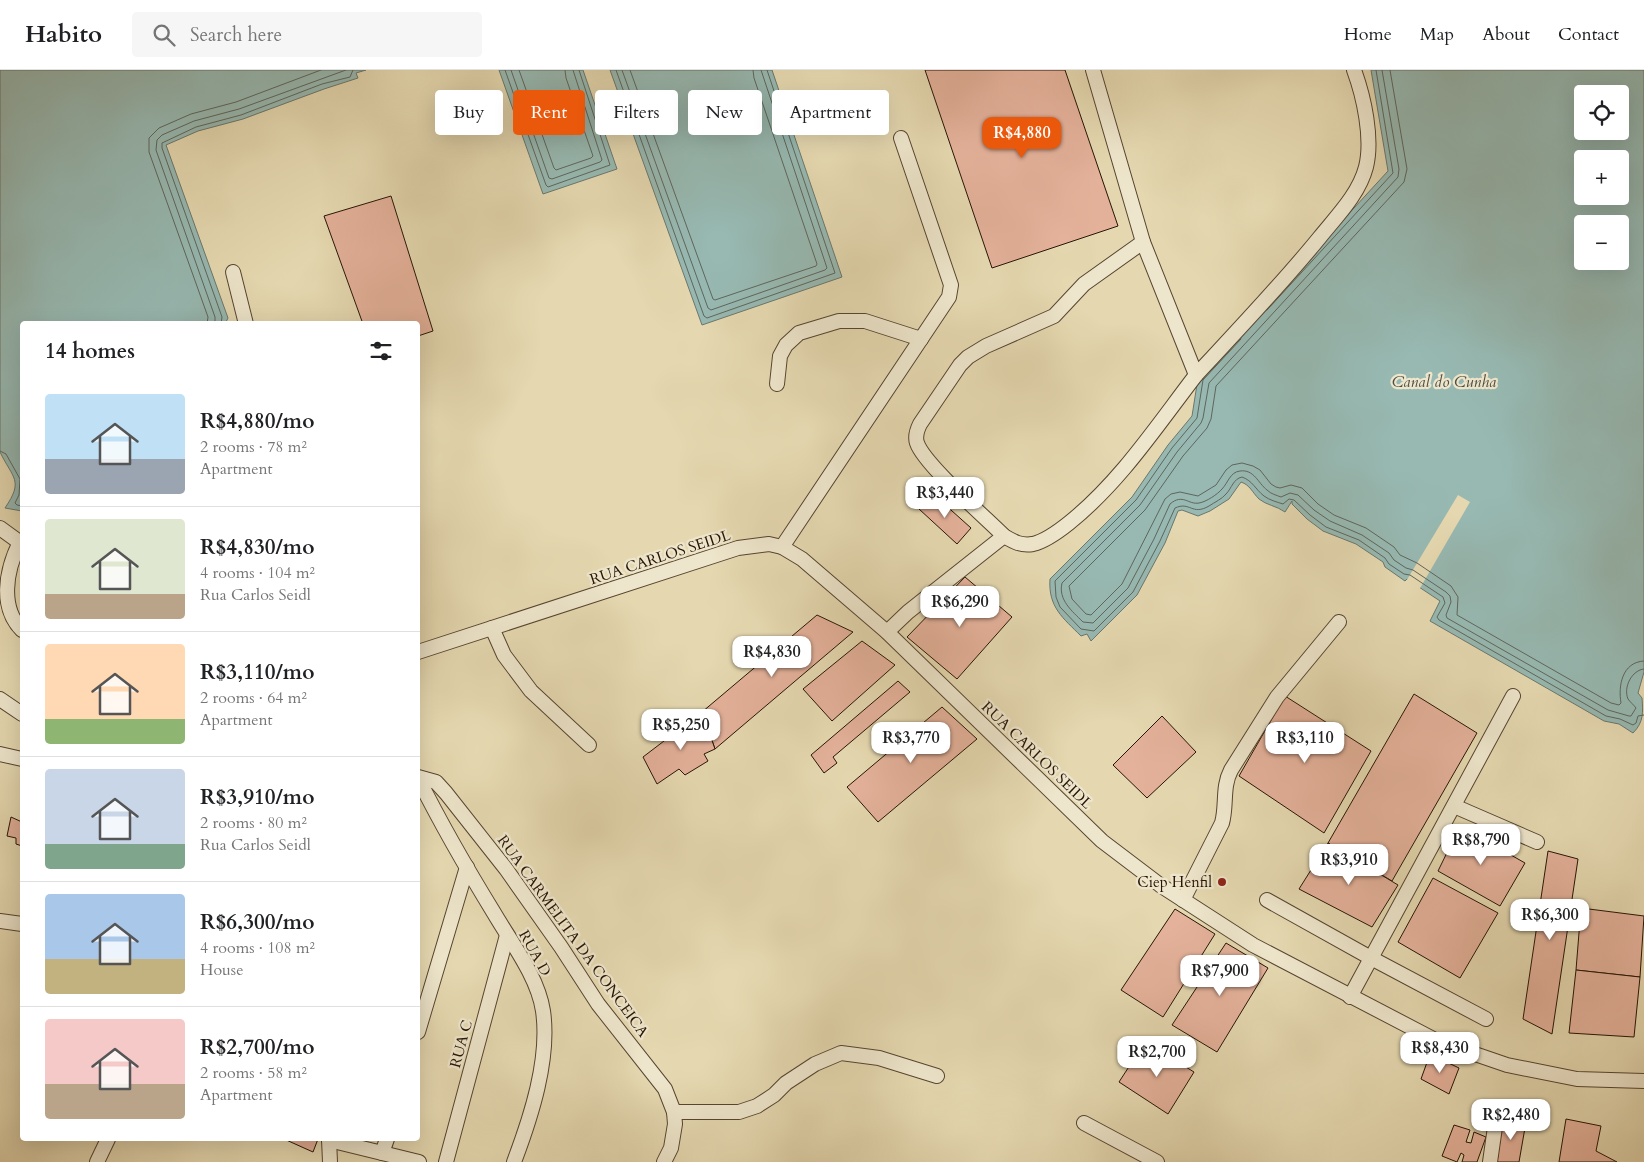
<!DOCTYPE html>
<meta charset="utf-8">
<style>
:root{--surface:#fff;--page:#f6f6f6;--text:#202124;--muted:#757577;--line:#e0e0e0;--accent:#ea580c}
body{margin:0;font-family:Cardo,serif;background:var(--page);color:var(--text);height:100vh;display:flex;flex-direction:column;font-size:19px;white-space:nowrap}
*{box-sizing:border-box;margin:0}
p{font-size:16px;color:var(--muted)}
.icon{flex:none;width:28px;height:28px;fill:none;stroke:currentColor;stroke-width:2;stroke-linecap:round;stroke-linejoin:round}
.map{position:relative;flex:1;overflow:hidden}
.sheet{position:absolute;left:20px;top:251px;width:400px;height:820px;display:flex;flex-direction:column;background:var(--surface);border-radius:5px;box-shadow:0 5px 20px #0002}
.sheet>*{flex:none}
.hud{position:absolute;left:435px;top:20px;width:475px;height:45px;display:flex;gap:10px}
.tools{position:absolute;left:1574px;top:15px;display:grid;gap:10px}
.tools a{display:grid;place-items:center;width:55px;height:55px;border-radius:5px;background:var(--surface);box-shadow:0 5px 20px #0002;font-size:25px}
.price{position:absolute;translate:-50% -42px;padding:0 11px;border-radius:10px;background:#fff;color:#222;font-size:16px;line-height:32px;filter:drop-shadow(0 1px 2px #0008)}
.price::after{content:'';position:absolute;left:50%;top:30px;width:15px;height:11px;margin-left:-8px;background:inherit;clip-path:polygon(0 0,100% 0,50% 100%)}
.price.selected{background:var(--accent);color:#fff}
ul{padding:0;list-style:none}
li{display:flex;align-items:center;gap:15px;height:125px;padding:0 25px}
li+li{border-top:1px solid var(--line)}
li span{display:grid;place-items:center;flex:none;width:140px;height:100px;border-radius:5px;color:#555}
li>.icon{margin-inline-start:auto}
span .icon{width:60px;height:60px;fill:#fffc;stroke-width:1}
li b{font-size:21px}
h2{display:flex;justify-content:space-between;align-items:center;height:60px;padding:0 25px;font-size:21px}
.pill{padding:0 18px;border-radius:5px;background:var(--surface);box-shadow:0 5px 20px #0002;font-size:18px;line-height:45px}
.pill.selected{background:var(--accent);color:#fff}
header{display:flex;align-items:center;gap:30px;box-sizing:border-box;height:70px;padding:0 25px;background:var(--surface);border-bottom:1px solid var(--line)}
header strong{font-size:24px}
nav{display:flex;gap:28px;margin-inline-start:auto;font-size:18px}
.search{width:350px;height:45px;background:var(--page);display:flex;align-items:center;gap:12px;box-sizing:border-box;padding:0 18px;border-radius:5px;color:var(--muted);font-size:19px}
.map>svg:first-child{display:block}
</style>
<header>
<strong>Habito</strong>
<div class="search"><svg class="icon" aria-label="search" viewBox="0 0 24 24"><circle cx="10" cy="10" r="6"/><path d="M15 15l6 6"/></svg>Search here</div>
<nav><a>Home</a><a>Map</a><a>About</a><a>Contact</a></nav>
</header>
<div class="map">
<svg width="1644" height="1092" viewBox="0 0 1644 1092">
<rect width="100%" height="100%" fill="#e5d8b0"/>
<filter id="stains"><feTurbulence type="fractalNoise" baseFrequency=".004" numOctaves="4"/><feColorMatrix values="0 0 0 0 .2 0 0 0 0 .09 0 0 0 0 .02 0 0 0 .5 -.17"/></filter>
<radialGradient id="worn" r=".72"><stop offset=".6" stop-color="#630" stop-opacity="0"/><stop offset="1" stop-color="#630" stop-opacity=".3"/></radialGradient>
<!-- water -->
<g fill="#97b9b2" stroke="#6a776d" fill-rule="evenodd">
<path d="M0,0h366l-10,3 2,5 -34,11 -81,30 -45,12 -32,14 62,173 -3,6h-203v187l-17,-3c19,-28 8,-29 -5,-56z"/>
<polygon points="499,0 583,0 617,99 543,124"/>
<polygon points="610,0 772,0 842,207 702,255"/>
<path d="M1371,0h273v602l-6,21 4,5c1,14 2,24 -9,35l-14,-9 -15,-3 -174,-100 10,-20 -33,-22 -2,2 -20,-14 -2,-5 -27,-18 -33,-13 -16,-12 -15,-15v-3l-7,11c-8,-6 -19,-7 -26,-13 -7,-7 -9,-14 -18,-17l-12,17 -19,12 -12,5 -16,-6 -4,1 -13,32 -28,52 -46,46 -4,-7 -6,2c-18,-18 -33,-29 -31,-57l82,-82 36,-52 24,-29 6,-38 190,-207zM1582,24h38v37h-38zM1582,89h38v37h-38zM1582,154h38v37h-38z"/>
</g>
<!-- pier -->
<polygon fill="#e5d8b0" points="1458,425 1470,432 1419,520 1407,512 1405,513"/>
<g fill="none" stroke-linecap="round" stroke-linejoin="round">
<!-- shore -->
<g stroke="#5e665c" stroke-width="1">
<polyline points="505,0 546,115 548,117 610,95 579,0"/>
<polyline points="511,0 549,108 552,109 600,92 602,90 573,0"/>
<polyline points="519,0 554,98 556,100 591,88 593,86 566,8 565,0"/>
<polyline points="616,0 704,246 707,248 835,203 767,0"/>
<polyline points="622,0 708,238 711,240 825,200 827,198 761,0"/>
<polyline points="630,0 713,229 715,230 816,196 817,194 754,8 753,0"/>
<path d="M1382,0l17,99 -1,8 -189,206 -6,35 -2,5 -24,29 -37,53 -78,78c-4,17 10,28 21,39l10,1 35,-35 26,-49 16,-35c13,-11 18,1 29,-1 7,-1 19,-9 23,-14 6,-6 8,-17 18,-18 14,-2 18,12 27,19 4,4 9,5 14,7l9,-4 8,2 16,15 16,11 32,14 27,18 5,7 12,8 7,2 33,22 4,4 1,6 -5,13 1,3 161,92 21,6h2l5,-8c-2,-3 -6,-6 -8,-9 -5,-12 4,-29 16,-30"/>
<path d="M1390,0l17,99 -3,13 -188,204 -5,33 -4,9 -24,28 -38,54 -76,76 3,13 14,15 5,1 31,-31 43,-85 6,-5 9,-2 18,4 18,-11 10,-15 6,-5 10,-2 11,3 7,4 11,14 5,3 4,1 11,-3 11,3 16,16 16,11 32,13 28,19 6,8 17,8 34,23 7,11 -1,18 154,88 8,2 2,-2c-3,-17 1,-41 23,-42"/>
<polyline points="1267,240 1393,103 1376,0"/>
<polyline points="207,254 208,247 149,82 149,68 159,58 191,44 236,32 321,0"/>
<polyline points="215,254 215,247 156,80 157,70 162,65 194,51 239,39 346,0"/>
<polyline points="221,254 222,247 162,78 162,73 196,57 241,45 322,14 350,7 353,0"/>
<path d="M1241,269l-38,41 -6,38 -25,30 -36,52 -81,81 1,16 4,10 21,22 13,2 39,-39 27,-51 15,-33c15,-7 17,8 34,-2 6,-4 13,-7 17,-12 6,-6 7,-15 16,-17 11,4 13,12 22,19 5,4 13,6 19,8l6,-5 5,1 16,15 16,12 33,13 26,18 4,6 15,10 6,1 33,22 2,6 -8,14 2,3 167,96 14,3 13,6 3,-2 2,-7 6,-1"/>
<polyline points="0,381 6,384 20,409 19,425 15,433 17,435 22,436"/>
</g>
</g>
<!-- building -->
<g fill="#e4b19a" stroke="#261405">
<polygon points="925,0 1065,0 1118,156 992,198"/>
<polygon points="391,126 433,261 418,266 418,254 363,254 324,146"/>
<polygon points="932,423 971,458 957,474 919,439"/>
<polygon points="965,507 1012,547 957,609 907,567"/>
<polygon points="817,545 853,562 715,679 702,642"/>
<polygon points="862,571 895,595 832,651 803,619"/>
<polygon points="898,611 910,622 833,687 837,693 824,703 811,685"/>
<polygon points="1414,624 1477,663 1392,811 1328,773"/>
<polygon points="1285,626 1371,681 1324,763 1239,706"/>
<polygon points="942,637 977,669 878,752 847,717"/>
<polygon points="702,642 715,679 704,684 708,691 685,705 679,699 657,714 643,687"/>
<polygon points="1162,646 1196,682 1147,728 1113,695"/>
<polygon points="11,747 22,752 22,776 16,774 16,768 7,766"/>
<polygon points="1460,756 1525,793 1500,836 1438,801"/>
<polygon points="1328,773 1398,815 1372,857 1299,819"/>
<polygon points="1548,781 1578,789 1552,964 1523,949"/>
<polygon points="1433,808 1498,843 1460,908 1398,872"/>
<polygon points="1581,838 1644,846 1640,907 1576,900"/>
<polygon points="1175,839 1215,864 1163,947 1121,920"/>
<polygon points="1226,873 1268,898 1217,982 1172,955"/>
<polygon points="1576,900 1640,907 1634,967 1569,963"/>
<polygon points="1145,972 1194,1002 1168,1044 1119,1012"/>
<polygon points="1430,984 1459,998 1449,1024 1421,1009"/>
<polygon points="1566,1049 1601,1056 1596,1081 1617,1092 1559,1092"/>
<polygon points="1503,1050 1526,1052 1519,1092 1497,1092"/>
<polygon points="1454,1055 1470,1060 1466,1072 1471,1073 1474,1062 1486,1067 1477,1092 1462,1092 1464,1085 1461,1083 1457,1092 1442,1086"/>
<polygon points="284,1069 318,1069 313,1082"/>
</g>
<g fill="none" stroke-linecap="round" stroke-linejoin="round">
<!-- minor casing -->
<g stroke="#564530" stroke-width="16">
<g id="minor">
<path d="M1093,0l50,172 53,133c42,-45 85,-90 124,-138 17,-21 39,-43 46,-70 7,-28 -2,-70 -12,-97"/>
<path d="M1143,172l-59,42 -30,32 -68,30 -18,11 -8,8 -40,59c-3,6 -5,13 -3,19 7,21 69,75 87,93 10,6 17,10 29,8 13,-3 26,-13 36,-21 51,-41 87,-96 127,-148"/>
<polyline points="233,202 246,254"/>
<polyline points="777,314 780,286 786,275 799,263 839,251 865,251 921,269"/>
<polyline points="0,458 22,474"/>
<path d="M20,472c-15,30 -20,66 2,88"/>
<polyline points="782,477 949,227 951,215 901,68"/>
<polyline points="492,558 504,585 531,621 589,675"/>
<polyline points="887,562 908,542 1004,466"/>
<polyline points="418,582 738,478 769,474 782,477 802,489 887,562 1102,771 1160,815 1253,875 1437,971 1507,995 1577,1009 1644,1011"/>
<polyline points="0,629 22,644"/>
<polyline points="0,684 22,689"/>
<polyline points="418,707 436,712 446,723 506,799 561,877 598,934 665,1019 674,1042 675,1054 671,1078 664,1092"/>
<path d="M418,708c23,46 49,91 76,135 17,29 44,64 49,98 7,48 -12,106 -29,151"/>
<polyline points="1454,736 1537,772"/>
<path d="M1183,830l39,-77c5,-18 0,-36 9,-53l46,-73 62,-75"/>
<polyline points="1267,830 1371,888 1486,949"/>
<polyline points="0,851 22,854"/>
<polyline points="1350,927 1513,626"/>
<polyline points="418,962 467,797"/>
<polyline points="674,1042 739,1042 757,1036 774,1025 786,1013 815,994 841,983 879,988 937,1006"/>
<polyline points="1084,1053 1157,1092"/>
<polyline points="329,1069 330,1092"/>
<polyline points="329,1070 419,1092"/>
<polyline points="382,1083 387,1069"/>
<polyline points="97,1092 108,1069"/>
<polyline points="446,1092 507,865"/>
<polyline points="1490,1092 1496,1050"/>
</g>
</g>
<!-- minor -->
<use href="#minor" stroke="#eee6cc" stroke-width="14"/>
</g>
<!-- markers -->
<circle fill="#8f2418" stroke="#eee6cc" stroke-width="2" cx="1222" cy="812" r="5"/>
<g text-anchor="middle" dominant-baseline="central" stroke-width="4.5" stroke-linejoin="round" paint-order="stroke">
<!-- street labels -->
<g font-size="15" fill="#261405" stroke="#eee6cc">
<text transform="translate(660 487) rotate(-18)">RUA CARLOS SEIDL</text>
<text transform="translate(1037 685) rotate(44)">RUA CARLOS SEIDL</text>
<text transform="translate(573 866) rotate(54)">RUA CARMELITA DA CONCEICA</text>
<text transform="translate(535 883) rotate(61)">RUA D</text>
<text transform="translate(461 974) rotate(-75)">RUA C</text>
</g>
<!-- poi labels -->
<g font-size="15" fill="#261405" stroke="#eee6cc" text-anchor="end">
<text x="1212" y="812">Ciep Henfil</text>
</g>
<!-- water labels -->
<g font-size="16" font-style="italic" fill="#4e4e42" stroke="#eee6cc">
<text x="1444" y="312">Canal do Cunha</text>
</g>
</g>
<rect width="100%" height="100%" filter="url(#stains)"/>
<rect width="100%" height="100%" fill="url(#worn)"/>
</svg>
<div class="tools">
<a><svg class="icon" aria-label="locate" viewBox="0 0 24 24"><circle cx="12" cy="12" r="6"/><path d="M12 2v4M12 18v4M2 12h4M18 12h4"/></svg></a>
<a>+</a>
<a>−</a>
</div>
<b class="price selected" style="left:1022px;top:89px">R$4,880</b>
<b class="price" style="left:945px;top:449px">R$3,440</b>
<b class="price" style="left:960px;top:558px">R$6,290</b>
<b class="price" style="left:772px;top:608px">R$4,830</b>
<b class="price" style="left:681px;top:681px">R$5,250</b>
<b class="price" style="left:911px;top:694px">R$3,770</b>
<b class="price" style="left:1305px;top:694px">R$3,110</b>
<b class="price" style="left:1481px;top:796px">R$8,790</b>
<b class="price" style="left:1349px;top:816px">R$3,910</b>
<b class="price" style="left:1550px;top:871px">R$6,300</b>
<b class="price" style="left:1220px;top:927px">R$7,900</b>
<b class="price" style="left:1440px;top:1004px">R$8,430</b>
<b class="price" style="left:1157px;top:1008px">R$2,700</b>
<b class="price" style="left:1511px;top:1071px">R$2,480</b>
<div class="hud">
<a class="pill">Buy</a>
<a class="pill selected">Rent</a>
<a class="pill">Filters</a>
<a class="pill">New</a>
<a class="pill">Apartment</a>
</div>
<section class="sheet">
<h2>14 homes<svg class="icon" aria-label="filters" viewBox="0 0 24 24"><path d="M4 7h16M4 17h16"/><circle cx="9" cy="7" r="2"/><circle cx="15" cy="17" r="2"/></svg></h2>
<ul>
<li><span style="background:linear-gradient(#bfe0f5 65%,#9aa5b1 0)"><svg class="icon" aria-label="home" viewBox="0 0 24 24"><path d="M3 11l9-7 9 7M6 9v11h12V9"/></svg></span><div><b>R$4,880/mo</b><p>2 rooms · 78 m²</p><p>Apartment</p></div></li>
<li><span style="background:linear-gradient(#dfe7d0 75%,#b9a48a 0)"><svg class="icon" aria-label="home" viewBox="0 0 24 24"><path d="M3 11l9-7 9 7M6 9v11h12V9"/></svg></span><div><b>R$4,830/mo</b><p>4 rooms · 104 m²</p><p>Rua Carlos Seidl</p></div></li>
<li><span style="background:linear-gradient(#ffd9b3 75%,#8fb573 0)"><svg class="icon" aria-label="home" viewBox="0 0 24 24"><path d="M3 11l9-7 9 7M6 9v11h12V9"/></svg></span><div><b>R$3,110/mo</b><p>2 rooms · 64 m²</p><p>Apartment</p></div></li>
<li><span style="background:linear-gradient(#c9d6e8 75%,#7fa58c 0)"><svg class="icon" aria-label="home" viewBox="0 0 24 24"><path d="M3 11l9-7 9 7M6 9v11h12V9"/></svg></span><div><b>R$3,910/mo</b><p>2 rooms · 80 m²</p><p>Rua Carlos Seidl</p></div></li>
<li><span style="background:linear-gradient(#a9c7e8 65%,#c2b280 0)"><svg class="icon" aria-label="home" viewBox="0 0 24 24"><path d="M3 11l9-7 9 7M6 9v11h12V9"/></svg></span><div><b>R$6,300/mo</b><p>4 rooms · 108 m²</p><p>House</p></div></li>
<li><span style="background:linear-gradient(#f6c9c9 65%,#b9a48a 0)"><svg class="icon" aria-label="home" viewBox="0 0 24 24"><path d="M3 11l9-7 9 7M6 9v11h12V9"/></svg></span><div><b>R$2,700/mo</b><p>2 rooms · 58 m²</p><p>Apartment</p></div></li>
</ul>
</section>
</div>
